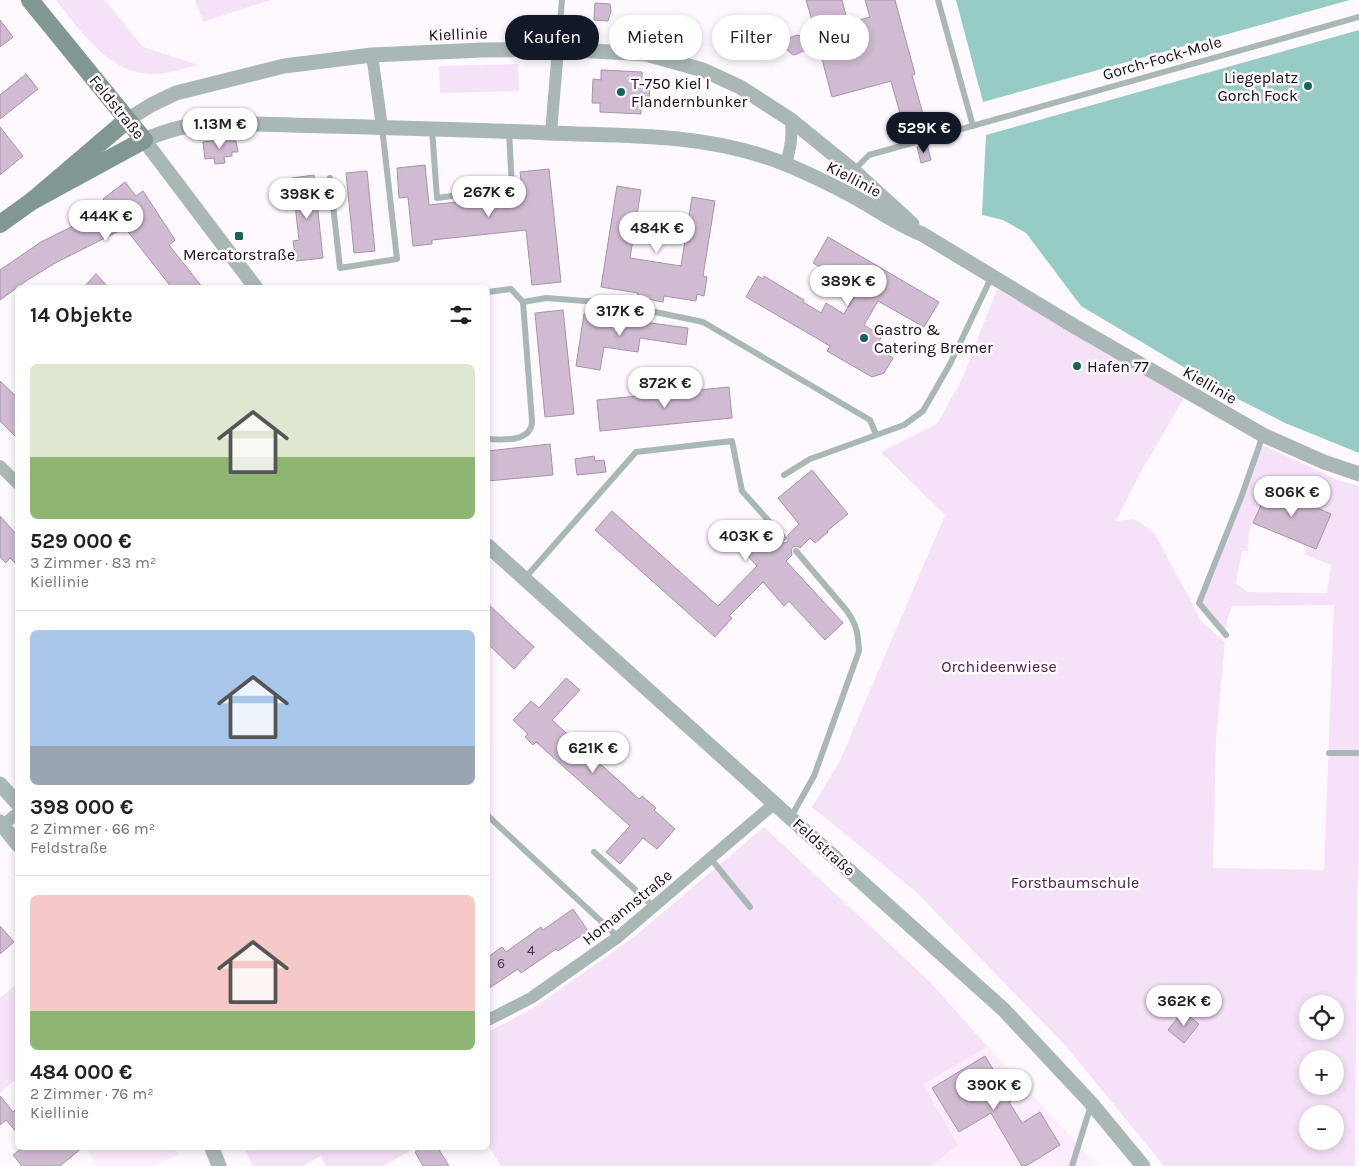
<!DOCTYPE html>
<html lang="de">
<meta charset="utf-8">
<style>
:root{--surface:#fff;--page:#f6f6f6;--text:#202124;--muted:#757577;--line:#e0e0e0;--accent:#111827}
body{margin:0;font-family:Karla,sans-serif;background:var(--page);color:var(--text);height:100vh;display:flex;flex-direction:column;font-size:19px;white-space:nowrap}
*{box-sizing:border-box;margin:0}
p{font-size:16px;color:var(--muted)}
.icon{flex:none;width:28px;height:28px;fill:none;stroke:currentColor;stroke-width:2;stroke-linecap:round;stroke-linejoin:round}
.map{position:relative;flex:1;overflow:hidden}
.panel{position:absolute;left:15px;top:285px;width:475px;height:865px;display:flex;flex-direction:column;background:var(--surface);border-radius:8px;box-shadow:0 2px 8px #0003}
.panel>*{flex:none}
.hud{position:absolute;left:505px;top:15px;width:475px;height:45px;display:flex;gap:10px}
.fabs{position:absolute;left:1299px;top:995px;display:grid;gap:10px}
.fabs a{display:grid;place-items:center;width:45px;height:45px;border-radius:50%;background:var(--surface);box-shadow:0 2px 8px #0003;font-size:25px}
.price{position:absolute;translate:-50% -42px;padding:0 11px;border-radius:18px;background:#fff;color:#222;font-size:16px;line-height:32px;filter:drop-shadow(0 1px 2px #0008)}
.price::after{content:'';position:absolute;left:50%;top:30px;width:15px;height:11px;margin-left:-8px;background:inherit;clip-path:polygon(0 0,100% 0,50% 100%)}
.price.selected{background:var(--accent);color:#fff}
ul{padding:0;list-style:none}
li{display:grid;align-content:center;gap:10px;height:265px;padding:0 15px}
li+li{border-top:1px solid var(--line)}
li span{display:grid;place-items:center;height:155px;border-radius:8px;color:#555}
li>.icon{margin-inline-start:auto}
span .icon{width:90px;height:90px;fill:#fffc;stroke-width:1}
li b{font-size:21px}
h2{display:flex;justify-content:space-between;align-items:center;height:60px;padding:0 15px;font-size:21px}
.tag{padding:0 18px;border-radius:22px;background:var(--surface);box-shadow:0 2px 8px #0003;font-size:18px;line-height:45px}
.tag.selected{background:var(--accent);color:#fff}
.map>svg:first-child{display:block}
</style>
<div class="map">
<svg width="1359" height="1166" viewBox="0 0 1359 1166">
<rect width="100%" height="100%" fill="#fef9fe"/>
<!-- built -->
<g fill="#fcecfd">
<polygon points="988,1047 1098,1166 931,1166 958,1145 923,1084"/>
<polygon points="87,1148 175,1148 178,1155 154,1166 96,1166"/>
</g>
<!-- green -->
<g fill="#f6e2f8" fill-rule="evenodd">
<path d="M56,0h49l38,47 55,18c-16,4 -33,10 -49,9 -43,-3 -69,-44 -93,-74z"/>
<polygon points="195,0 271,0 203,22"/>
<polygon points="518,64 519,91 440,93 439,66"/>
<path d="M997,289l188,107 -43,74 -26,51 18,-2 20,13 48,90 23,20 -9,98 -3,128 111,2 10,-265 -102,1 -5,14 -1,15 -27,-32 61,-159 78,36 21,6v353l-2,70 -2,257h-191l-99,-121 -150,-154 -103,-84 27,-44 106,-248 -64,-63 56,-28 25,-45zM1269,487l62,27 -15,35 -8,-4 -4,9 27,11 -4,28 -79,-1 -12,-9 6,-32h6l1,-20zM1308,1004h27v27h-27zM1308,1059h27v27h-27zM1308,1114h27v27h-27z"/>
<polygon points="764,827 931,983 988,1047 923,1084 958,1145 931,1166 501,1166 488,1145 488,1032 535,1007 634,937"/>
<polygon points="17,984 17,1078 0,1093 0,998"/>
<polygon points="244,1148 415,1148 383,1166 326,1166 321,1156 302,1166 253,1166"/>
</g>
<!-- water -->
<g fill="#96ccc5">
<polygon points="956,0 1350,0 983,102"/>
<polygon points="1359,30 1359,453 1285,423 1234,397 1081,306 1026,233 1003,220 982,215 986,135"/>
</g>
<!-- building -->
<g fill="#d0bbd2" stroke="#a693a8">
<polygon points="806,0 842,0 848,23 870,17 865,0 895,0 915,74 912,75 928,132 924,133 924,134 907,138 891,81 832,97 818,44 797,54 793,55 786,49 785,42 789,38 797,35 818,41"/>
<polygon points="595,3 610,4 611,11 608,21 594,20"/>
<polygon points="0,20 13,37 0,47"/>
<polygon points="601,70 642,72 642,80 650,81 649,104 641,104 641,114 600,112 600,103 592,103 593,79 601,80"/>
<polygon points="26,74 38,89 0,119 0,95"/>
<polygon points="0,127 23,156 0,175"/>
<polygon points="230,139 230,141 236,141 238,152 232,152 232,156 224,157 225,163 215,164 214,158 205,159 203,142"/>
<polygon points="927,144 931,160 921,163 917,147"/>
<polygon points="425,165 429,205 523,195 520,172 549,169 561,282 532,285 526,230 432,240 432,244 413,246 408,197 399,198 397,168"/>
<polygon points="367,171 375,251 354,253 346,173"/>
<polygon points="314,175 323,258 296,261 293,241 299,240 292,178"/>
<polygon points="125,182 136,196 143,191 175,240 169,245 203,288 172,288 125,228 57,262 29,279 0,300 0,270 41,242 91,217 90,215 109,207 103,199"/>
<polygon points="617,186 641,190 630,258 681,266 692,197 715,201 703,276 707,277 704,296 697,294 696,301 664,296 663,302 637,297 638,293 601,287"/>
<polygon points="828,237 939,302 924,327 878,301 864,325 882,336 876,347 893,358 884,373 872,377 827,351 830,346 746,297 758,276 763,279 764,276 804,300 803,302 821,313 826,303 844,314 858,289 813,263"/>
<polygon points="96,274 109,288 83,288"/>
<polygon points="563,310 574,414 545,417 535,313"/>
<polygon points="584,314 688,328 686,345 640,338 638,352 604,347 600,370 576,366"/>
<polygon points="0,381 18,398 18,439 0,421"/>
<polygon points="729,387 732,418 600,431 597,400"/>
<polygon points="550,444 553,475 488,481 488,451"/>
<polygon points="594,456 595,461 604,460 606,472 577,475 575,459"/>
<polygon points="812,470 848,514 827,531 828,532 815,543 810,538 800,548 797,546 793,547 791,550 792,555 786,561 843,623 825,640 789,601 784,606 763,582 729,616 732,618 715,637 595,530 612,511 718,606 757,566 745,553 764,537 774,548 780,541 785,543 788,541 788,535 799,524 778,498"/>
<polygon points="1269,487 1331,514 1316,549 1253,523"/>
<polygon points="0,516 18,536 18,566 10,558 6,563 0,557"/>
<polygon points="488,604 534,647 514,669 488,644"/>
<polygon points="566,678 580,690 552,720 639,799 642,796 656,808 654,810 675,829 657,849 643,838 620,864 606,852 630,826 536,742 533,745 525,737 528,734 513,720 531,701 539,708"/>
<polygon points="573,909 588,931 558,951 556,949 521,973 518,969 488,989 488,957 502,947 506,952 541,927 543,930"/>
<polygon points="0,926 14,942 0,954"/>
<polygon points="1183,1011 1199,1024 1184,1043 1168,1030"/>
<polygon points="985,1056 1012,1101 1009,1102 1022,1123 1040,1112 1060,1145 1026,1166 1022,1166 991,1113 959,1132 932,1088"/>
<polygon points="0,1096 13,1112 18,1108 18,1134 6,1120 0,1125"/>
<polygon points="22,1148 82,1148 60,1166 22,1166 13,1155"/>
<polygon points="423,1148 438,1148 449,1166 423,1166 415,1152"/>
</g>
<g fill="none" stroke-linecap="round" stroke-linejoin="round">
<!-- service -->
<g stroke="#a9b8b6" stroke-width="6">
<polyline points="938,0 973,126"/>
<polyline points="558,48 562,0"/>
<polyline points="432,129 437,198 512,188 509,131"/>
<polyline points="854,170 869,155 1359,17"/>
<polyline points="330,178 340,268 397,259 382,127"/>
<path d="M488,292l23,-3 12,13 9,119c0,21 -29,19 -44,18"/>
<polyline points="523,302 546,298 612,303 703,322 870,420 876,434"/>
<polyline points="784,475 810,459 904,425 923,411 950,364 992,276"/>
<polyline points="525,578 636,452 732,441 742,491 784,538"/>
<polyline points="1226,635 1199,603 1242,495 1263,435"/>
<polyline points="1329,753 1359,753"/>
<polyline points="488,816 618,937"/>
<path d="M791,817l23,-41 45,-125c-1,-17 -2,-26 -12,-40l-51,-60"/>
<polyline points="594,852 654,907"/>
<polyline points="711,859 750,907"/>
<polyline points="1072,1166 1091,1105"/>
</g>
<!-- minor -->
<g stroke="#a9b8b6" stroke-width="12">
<polyline points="372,55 382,127"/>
<polyline points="551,133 558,49"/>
<path d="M786,164c4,-15 7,-28 5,-44"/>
<polyline points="0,466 18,484"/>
<polyline points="0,827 18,813"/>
<polyline points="488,1020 531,998 618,937 775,803"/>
</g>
<!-- tertiary -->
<g stroke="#a9b8b6" stroke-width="15">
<polyline points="127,120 151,105 176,93 284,66 372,55 482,50 558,49 646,54 703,70 740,87 791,120 854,171 912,224"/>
<path d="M256,288l-112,-148c26,-11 40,-14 68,-17 112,3 224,5 337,10 73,3 146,0 217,24 28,9 56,23 83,37 25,13 47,30 73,40l152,92 189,109 61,27 35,12"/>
<polyline points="488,546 1004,1010 1091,1103 1143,1166"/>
<polyline points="0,784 18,804"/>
<polyline points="0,822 18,845"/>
<polyline points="212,1148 219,1166"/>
</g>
<!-- secondary -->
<g stroke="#809794" stroke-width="18">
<polyline points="30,0 144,140 32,201"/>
<polyline points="0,224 32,201 127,120"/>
</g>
</g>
<!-- markers -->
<g fill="#16635c" stroke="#fef9fe" stroke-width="2">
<circle cx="1308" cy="86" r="5"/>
<circle cx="621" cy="92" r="5"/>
<rect x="234" y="231" width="10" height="10" rx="2.5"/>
<circle cx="864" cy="338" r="5"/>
<circle cx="1077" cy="366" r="5"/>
</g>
<g text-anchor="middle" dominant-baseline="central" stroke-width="5" stroke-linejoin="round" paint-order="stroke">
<!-- number labels -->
<g font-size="14" fill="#443944">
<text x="531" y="950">4</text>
<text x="501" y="963">6</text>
</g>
<!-- street labels -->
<g font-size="16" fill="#150e15" stroke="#fef9fe">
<text transform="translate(458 34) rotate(-2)">Kiellinie</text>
<text transform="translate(1162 58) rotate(-16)">Gorch-Fock-Mole</text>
<text transform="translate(117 107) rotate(51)">Feldstraße</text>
<text transform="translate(854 179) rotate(28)">Kiellinie</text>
<text transform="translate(1210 385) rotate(30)">Kiellinie</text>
<text transform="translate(824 847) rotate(42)">Feldstraße</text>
<text transform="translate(627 907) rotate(-39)">Homannstraße</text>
</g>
<!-- poi labels -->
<g font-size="16" fill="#150e15" stroke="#fef9fe" text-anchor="start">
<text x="1298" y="77" text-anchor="end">Liegeplatz<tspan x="1298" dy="18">Gorch Fock</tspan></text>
<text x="631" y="83">T-750 Kiel I<tspan x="631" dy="18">Flandernbunker</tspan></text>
<text x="239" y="254" text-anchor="middle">Mercatorstraße</text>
<text x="874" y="329">Gastro &amp;<tspan x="874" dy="18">Catering Bremer</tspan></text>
<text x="1087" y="366">Hafen 77</text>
</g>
<!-- park labels -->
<g font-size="16" fill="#49234d" stroke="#fef9fe">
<text x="999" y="666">Orchideenwiese</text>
<text x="1075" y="882">Forstbaumschule</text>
</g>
</g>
</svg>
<div class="fabs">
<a><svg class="icon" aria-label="locate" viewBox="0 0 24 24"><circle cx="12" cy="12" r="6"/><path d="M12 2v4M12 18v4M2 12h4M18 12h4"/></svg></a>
<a>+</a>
<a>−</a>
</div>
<b class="price" style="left:220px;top:150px">1.13M €</b>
<b class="price selected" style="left:924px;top:154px">529K €</b>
<b class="price" style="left:489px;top:218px">267K €</b>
<b class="price" style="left:307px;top:220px">398K €</b>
<b class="price" style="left:106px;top:242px">444K €</b>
<b class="price" style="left:657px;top:254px">484K €</b>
<b class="price" style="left:848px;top:307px">389K €</b>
<b class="price" style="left:620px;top:337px">317K €</b>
<b class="price" style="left:665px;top:409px">872K €</b>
<b class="price" style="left:1292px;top:518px">806K €</b>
<b class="price" style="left:746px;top:562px">403K €</b>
<b class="price" style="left:593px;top:774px">621K €</b>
<b class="price" style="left:1184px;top:1027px">362K €</b>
<b class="price" style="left:994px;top:1111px">390K €</b>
<div class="hud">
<a class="tag selected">Kaufen</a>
<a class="tag">Mieten</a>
<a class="tag">Filter</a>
<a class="tag">Neu</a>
</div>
<section class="panel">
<h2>14 Objekte<svg class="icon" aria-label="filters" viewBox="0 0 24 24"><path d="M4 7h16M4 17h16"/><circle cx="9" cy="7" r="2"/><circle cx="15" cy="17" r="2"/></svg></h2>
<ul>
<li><span style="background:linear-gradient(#dfe7d0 60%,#8fb573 0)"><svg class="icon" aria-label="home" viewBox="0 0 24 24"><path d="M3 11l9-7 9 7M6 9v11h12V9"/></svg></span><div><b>529 000 €</b><p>3 Zimmer · 83 m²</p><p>Kiellinie</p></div></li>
<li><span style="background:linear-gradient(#a9c7e8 75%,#9aa5b1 0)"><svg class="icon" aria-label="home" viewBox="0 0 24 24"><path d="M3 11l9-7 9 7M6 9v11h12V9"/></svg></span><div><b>398 000 €</b><p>2 Zimmer · 66 m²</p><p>Feldstraße</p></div></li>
<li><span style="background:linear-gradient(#f6c9c9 75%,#8fb573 0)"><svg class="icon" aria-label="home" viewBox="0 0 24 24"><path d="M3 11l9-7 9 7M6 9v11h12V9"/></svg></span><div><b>484 000 €</b><p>2 Zimmer · 76 m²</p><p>Kiellinie</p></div></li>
</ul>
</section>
</div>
